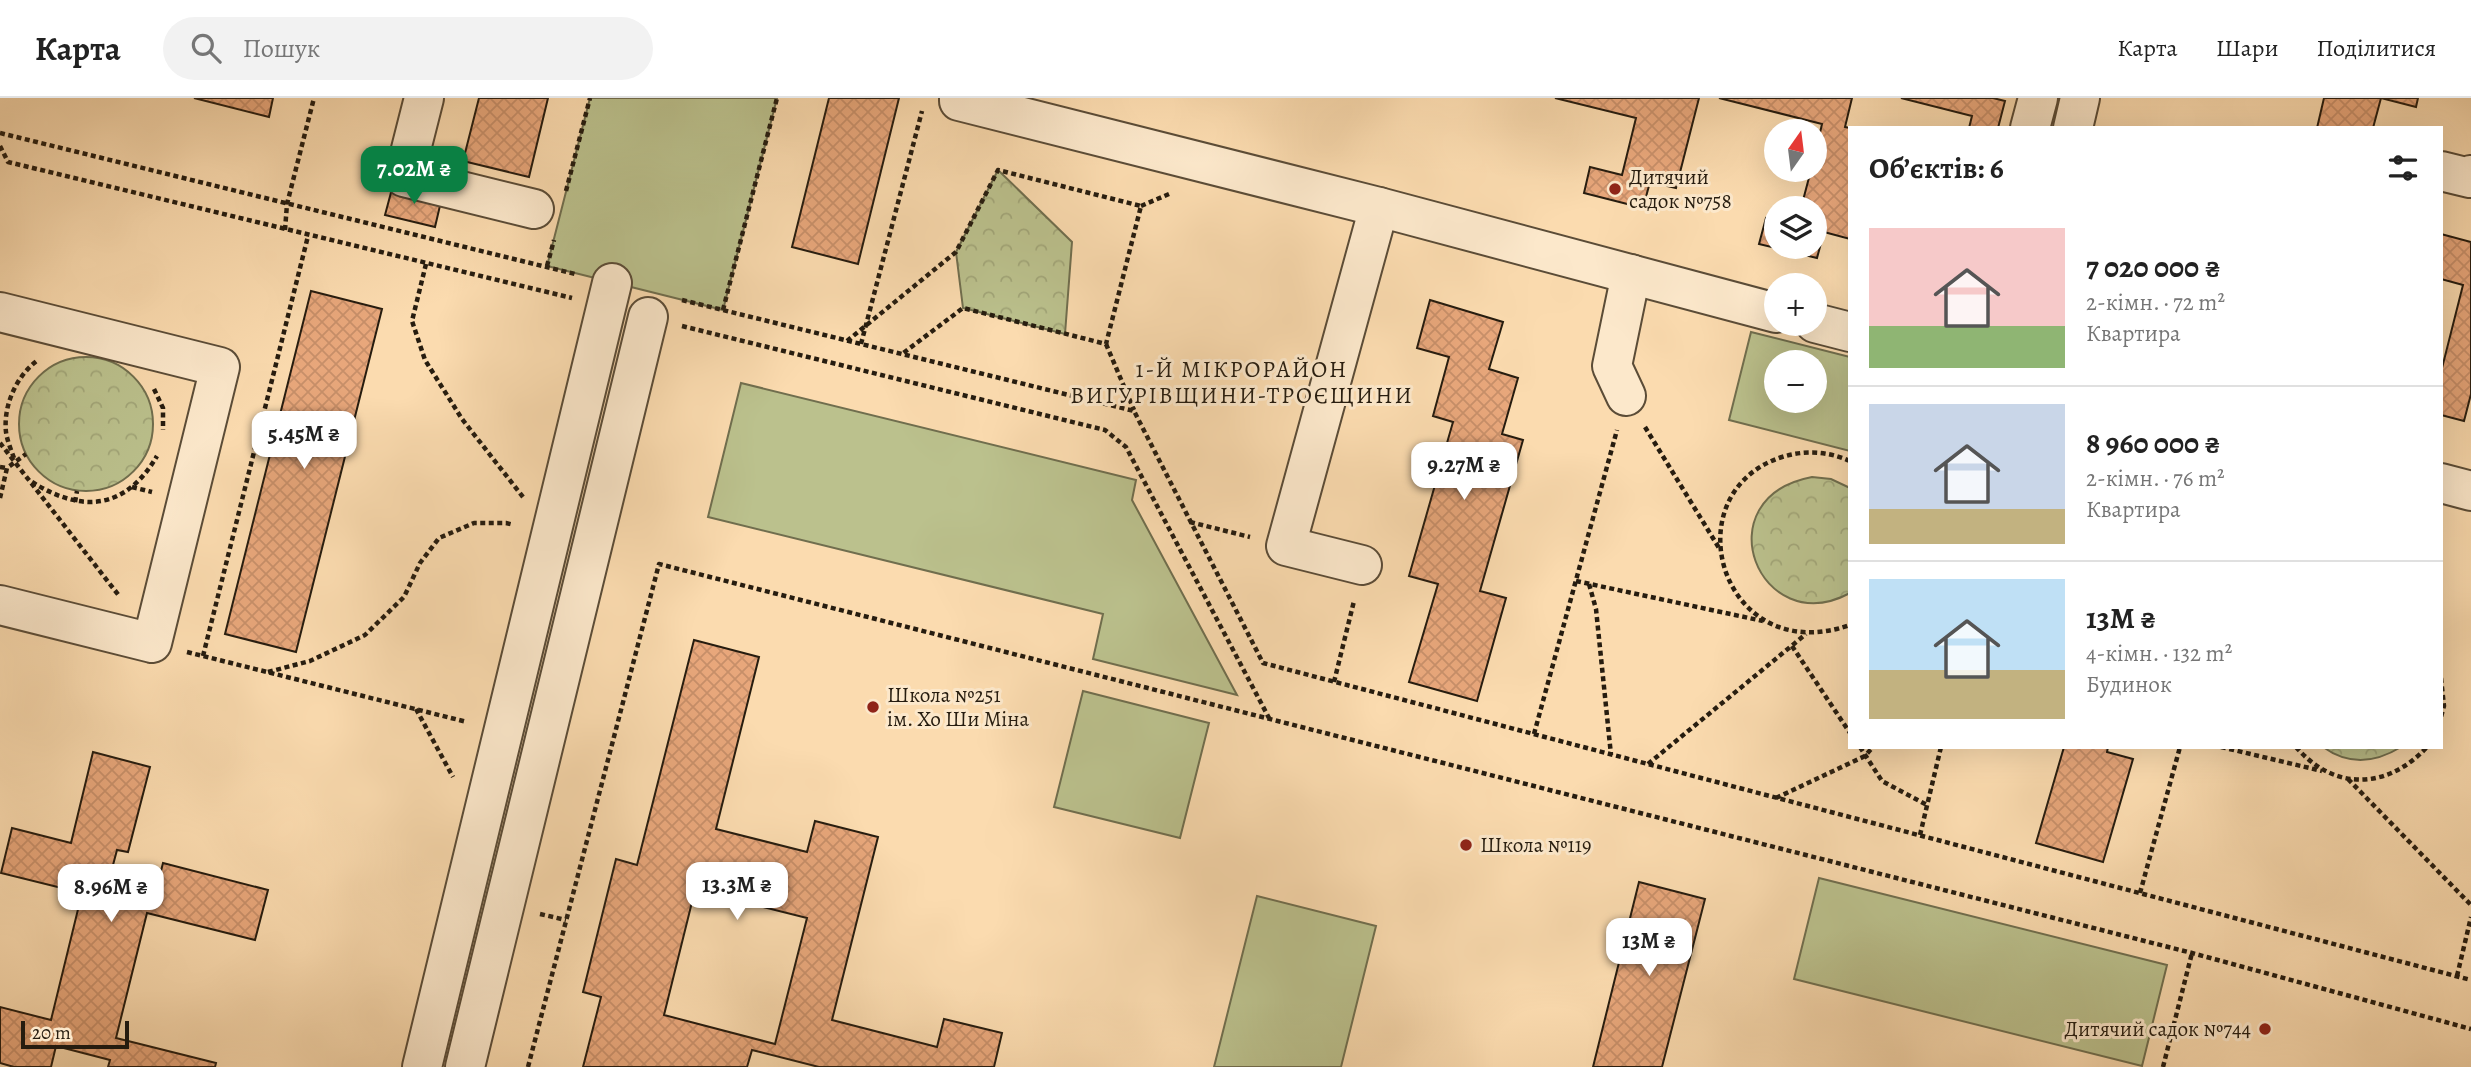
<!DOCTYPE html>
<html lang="uk">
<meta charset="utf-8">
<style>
:root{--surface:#fff;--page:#f2f2f2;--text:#222;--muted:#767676;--line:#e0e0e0;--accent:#0b8043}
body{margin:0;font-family:Alegreya,serif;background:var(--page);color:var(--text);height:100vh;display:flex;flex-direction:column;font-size:26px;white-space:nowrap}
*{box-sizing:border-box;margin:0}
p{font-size:23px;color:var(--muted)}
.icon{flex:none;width:38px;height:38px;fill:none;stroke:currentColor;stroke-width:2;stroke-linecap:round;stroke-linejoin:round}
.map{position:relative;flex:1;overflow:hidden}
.sheet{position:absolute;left:1848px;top:28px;width:595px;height:623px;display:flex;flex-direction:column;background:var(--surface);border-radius:0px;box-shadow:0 7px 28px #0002}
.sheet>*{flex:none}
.needle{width:46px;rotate:14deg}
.buttons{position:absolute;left:1764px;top:21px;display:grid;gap:14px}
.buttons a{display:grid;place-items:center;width:63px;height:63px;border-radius:50%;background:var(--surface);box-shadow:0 7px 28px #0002;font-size:35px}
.scale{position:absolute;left:21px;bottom:18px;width:108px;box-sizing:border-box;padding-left:7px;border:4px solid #261c0f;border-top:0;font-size:19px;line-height:24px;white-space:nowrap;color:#261c0f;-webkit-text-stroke:5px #fce8cb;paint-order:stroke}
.price{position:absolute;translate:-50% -60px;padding:0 16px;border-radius:14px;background:#fff;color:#222;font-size:23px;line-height:46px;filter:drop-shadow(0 2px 4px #0008)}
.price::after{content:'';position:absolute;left:50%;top:42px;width:21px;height:16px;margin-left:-10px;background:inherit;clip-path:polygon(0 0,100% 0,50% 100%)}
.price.selected{background:var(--accent);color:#fff}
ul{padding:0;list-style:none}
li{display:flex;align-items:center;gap:21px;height:175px;padding:0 21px}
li+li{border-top:2px solid var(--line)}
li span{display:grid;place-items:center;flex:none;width:196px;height:140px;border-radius:0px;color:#555}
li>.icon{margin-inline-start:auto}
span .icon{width:84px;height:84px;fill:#fffc;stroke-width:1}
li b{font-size:30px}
h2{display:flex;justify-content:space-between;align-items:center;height:84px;padding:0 21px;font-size:30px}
header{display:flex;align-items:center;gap:42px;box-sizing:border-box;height:98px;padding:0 35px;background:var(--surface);border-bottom:2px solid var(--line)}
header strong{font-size:33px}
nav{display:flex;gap:38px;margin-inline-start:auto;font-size:24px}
.search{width:490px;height:63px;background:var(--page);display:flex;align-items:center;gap:18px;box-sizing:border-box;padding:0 24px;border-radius:38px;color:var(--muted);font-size:26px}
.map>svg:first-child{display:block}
</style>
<header>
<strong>Карта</strong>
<div class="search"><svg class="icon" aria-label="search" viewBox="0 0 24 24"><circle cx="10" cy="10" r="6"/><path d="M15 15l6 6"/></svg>Пошук</div>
<nav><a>Карта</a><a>Шари</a><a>Поділитися</a></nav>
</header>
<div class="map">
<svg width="2471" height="969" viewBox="0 0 2471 969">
<defs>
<pattern id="park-crowns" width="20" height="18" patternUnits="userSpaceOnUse" patternTransform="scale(1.75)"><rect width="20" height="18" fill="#bbc18d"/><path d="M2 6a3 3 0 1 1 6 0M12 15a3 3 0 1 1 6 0" fill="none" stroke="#a1a578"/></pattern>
<pattern id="building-cross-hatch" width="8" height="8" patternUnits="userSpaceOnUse" patternTransform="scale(1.75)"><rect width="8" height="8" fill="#e8a77b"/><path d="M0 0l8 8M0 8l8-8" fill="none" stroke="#c78f69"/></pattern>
</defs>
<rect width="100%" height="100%" fill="#fbdbaf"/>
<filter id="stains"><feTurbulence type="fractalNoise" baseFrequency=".00286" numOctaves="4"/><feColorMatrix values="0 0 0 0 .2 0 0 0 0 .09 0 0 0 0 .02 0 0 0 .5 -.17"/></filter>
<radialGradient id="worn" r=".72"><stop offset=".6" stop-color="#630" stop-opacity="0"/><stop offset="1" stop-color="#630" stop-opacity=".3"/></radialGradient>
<!-- green -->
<g fill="#bbc18d" stroke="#706e4e" stroke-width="2" fill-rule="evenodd">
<polygon points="590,0 777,0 723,212 547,168"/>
<path d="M1751,234l99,25v94l-121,-31zM1815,264v39h-39v-39z"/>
<polygon points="741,285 1136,382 1132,402 1237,597 1093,561 1103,516 708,419"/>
<polygon points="1083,593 1209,625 1180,740 1054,709"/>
<polygon points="1819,780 2167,867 2142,968 1794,881"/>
<polygon points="1257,798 1376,828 1341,969 1214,969"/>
</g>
<!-- park -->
<g fill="url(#park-crowns)" stroke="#706e4e" stroke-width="2">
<polygon points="998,72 1072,144 1065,236 963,210 956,154"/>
<circle cx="86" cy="326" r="67"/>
<path d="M1812,379l19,2 19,9v105c-91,49 -148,-95 -38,-116z"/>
<path d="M2323,649h78c-26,16 -53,18 -78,0z"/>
</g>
<!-- building -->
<g fill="url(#building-cross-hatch)" stroke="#261c0f" stroke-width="2" fill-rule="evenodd">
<polygon points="194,0 273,0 269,19"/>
<polygon points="479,0 548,0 529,79 463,63"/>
<polygon points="829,0 899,0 858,166 792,149"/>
<polygon points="1555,0 1699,0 1676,90 1650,84 1643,110 1584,95 1590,69 1622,77 1636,20"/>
<polygon points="1719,0 1852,0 1845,29 1850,30 1850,141 1824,134 1817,160 1759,146 1766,120 1776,122 1776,149 1815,149 1815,110 1801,110 1811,72 1815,72 1815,57 1822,26"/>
<polygon points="1901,0 1993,0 2005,3 1998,30 1969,30 1972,18"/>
<polygon points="2324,0 2418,0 2416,9 2381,0 2373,30 2317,30"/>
<polygon points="393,87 442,99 435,129 385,117"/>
<polygon points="2441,136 2471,144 2471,296 2464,323 2441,317 2441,274 2463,187 2441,181"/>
<polygon points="311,193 382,211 296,554 225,536"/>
<polygon points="1430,202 1503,224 1489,271 1518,280 1502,336 1523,342 1480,493 1506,500 1477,603 1409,584 1438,486 1409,478 1453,324 1433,318 1449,259 1417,250"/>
<path d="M694,542l65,17 -43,172 91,23 8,-31 63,16 -46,183 105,27 7,-28 58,14 -8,34h-175l-67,-17 -5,17h-164l18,-70 -18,-5 33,-133 21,6zM695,792l112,28 -32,126 -111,-29z"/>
<polygon points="2064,649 2108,649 2107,654 2133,661 2103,764 2036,745"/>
<polygon points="93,654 150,669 128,754 117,752 109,782 156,793 163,765 268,792 255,842 147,815 116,940 216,965 215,969 108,969 110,962 56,948 51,969 14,969 0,965 0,909 51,922 82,795 1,775 12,730 71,745"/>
<polygon points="1639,784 1705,801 1662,969 1593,969"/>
</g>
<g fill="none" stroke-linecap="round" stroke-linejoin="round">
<!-- minor casing -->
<g stroke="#5b4c37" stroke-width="42">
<g id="minor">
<polyline points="424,0 404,79 534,111"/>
<polyline points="959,0 959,3 1379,109 1776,215"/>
<polyline points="2030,30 2038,0"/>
<polyline points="2073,30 2080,0"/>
<polyline points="2441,73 2470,80 2471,77"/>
<polyline points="0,214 220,269 152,545 0,507"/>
<polyline points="1815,225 1850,234"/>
<polyline points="1626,298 1612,268 1631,176"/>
<polyline points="2441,385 2471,393"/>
<polyline points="1362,467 1286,448 1379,109"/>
<polyline points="422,969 612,185"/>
<polyline points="465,969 648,219"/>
</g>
</g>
<!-- path -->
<g stroke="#261c0f" stroke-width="4.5" stroke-dasharray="5 3.5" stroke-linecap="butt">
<polyline points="0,35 575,176"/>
<polyline points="0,48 8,64 572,200"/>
<polyline points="566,93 590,0"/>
<polyline points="1141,108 1169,96"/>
<polyline points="285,132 287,106 314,0"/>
<polyline points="426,166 412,223 425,262 462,321 523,399"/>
<polyline points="547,168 554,142"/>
<polyline points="682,202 1134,313 1263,565 2471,882"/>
<polyline points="723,212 777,0"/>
<polyline points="682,228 1105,332 1126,349 1269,620"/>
<polyline points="847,243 956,154 998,72 1141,108 1106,246 963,210 902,256"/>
<polyline points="861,246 922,13"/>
<polyline points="1106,246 1134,312"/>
<polyline points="154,291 163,310 163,332"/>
<polyline points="1645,329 1719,450"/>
<polyline points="0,345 120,499"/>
<path d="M14,360c-3,-8 -7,-18 -8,-26 -3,-27 11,-57 32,-72"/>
<path d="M1850,363c-23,-10 -45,-11 -68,-4 -112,36 -61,213 68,168"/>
<polyline points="0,369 7,370"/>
<path d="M32,384c51,32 94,27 125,-26"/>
<polyline points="132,389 152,394"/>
<polyline points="0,400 7,370 26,356"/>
<polyline points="75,404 77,393"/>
<polyline points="1190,424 1250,439"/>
<polyline points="1576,483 1763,523"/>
<polyline points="1589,486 1596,511 1611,657"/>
<polyline points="1792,548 1850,635"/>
<polyline points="187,554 467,624"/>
<polyline points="203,558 308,138"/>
<polyline points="268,574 310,563 365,537 404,499 420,465 439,440 474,425 506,425 514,427"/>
<polyline points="2441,580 2444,608 2441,619"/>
<polyline points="1334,584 1354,503"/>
<polyline points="416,611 453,679"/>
<polyline points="1534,636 1617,332"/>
<polyline points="1860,649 1882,683 1927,707"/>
<polyline points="2221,649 2322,673"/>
<path d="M2296,649c39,45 92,42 131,0"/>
<polyline points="1648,666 1806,536"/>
<polyline points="2348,681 2471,807"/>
<polyline points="1776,700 1865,658 1873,649"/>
<polyline points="1920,737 1941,649"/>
<polyline points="2140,795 2180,649"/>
<polyline points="540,816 566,822"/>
<polyline points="2457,878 2471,819"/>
<polyline points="528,969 659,466 2192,855 2471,931"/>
<polyline points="2163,969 2192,855"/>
</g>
<!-- minor -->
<use href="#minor" stroke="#fce8cb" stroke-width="38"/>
</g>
<!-- markers -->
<g fill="#8f2418" stroke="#fce8cb" stroke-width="2.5">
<circle cx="1615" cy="91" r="7"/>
<circle cx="873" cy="609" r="7"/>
<circle cx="1466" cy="747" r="7"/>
<circle cx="2265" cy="931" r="7"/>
</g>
<g text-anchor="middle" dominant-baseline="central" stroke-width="6" stroke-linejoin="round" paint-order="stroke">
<!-- poi labels -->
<g font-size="21" fill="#261c0f" stroke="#fce8cb" text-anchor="start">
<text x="1629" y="79">Дитячий<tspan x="1629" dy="24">садок №758</tspan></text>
<text x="887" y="597">Школа №251<tspan x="887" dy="24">ім. Хо Ши Міна</tspan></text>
<text x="1480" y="747">Школа №119</text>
<text x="2251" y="931" text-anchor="end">Дитячий садок №744</text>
</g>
<!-- neighbourhood labels -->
<g font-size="23" letter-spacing="2" fill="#261c0f" stroke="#fce8cb">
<text x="1242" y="271">1-Й МІКРОРАЙОН<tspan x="1242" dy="26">ВИГУРІВЩИНИ-ТРОЄЩИНИ</tspan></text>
</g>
</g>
<rect width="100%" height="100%" filter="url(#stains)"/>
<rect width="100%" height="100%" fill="url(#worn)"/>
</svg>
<div class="buttons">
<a><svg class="needle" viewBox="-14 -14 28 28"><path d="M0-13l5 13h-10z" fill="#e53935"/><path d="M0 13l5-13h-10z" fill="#767676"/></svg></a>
<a><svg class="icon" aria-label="layers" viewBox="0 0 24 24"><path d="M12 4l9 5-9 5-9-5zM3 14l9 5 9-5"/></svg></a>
<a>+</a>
<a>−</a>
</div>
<div class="scale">20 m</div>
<b class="price selected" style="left:414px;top:108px">7.02M ₴</b>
<b class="price" style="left:304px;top:373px">5.45M ₴</b>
<b class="price" style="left:1464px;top:404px">9.27M ₴</b>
<b class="price" style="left:737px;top:824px">13.3M ₴</b>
<b class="price" style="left:111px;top:826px">8.96M ₴</b>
<b class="price" style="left:1649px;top:880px">13M ₴</b>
<section class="sheet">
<h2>Об’єктів: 6<svg class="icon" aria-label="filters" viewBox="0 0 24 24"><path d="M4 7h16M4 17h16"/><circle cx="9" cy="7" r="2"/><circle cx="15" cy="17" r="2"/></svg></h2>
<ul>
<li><span style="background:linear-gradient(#f6c9c9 70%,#8fb573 0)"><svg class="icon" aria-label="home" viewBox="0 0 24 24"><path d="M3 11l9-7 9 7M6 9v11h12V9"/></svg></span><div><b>7 020 000 ₴</b><p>2-кімн. · 72 m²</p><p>Квартира</p></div></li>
<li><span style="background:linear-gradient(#c9d6e8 75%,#c2b280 0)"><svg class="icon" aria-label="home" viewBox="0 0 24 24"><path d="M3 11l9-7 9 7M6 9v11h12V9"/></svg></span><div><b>8 960 000 ₴</b><p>2-кімн. · 76 m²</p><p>Квартира</p></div></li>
<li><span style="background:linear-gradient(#bfe0f5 65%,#c2b280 0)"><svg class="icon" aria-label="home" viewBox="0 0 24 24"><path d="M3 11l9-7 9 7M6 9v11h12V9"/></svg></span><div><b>13M ₴</b><p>4-кімн. · 132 m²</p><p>Будинок</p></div></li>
</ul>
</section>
</div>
